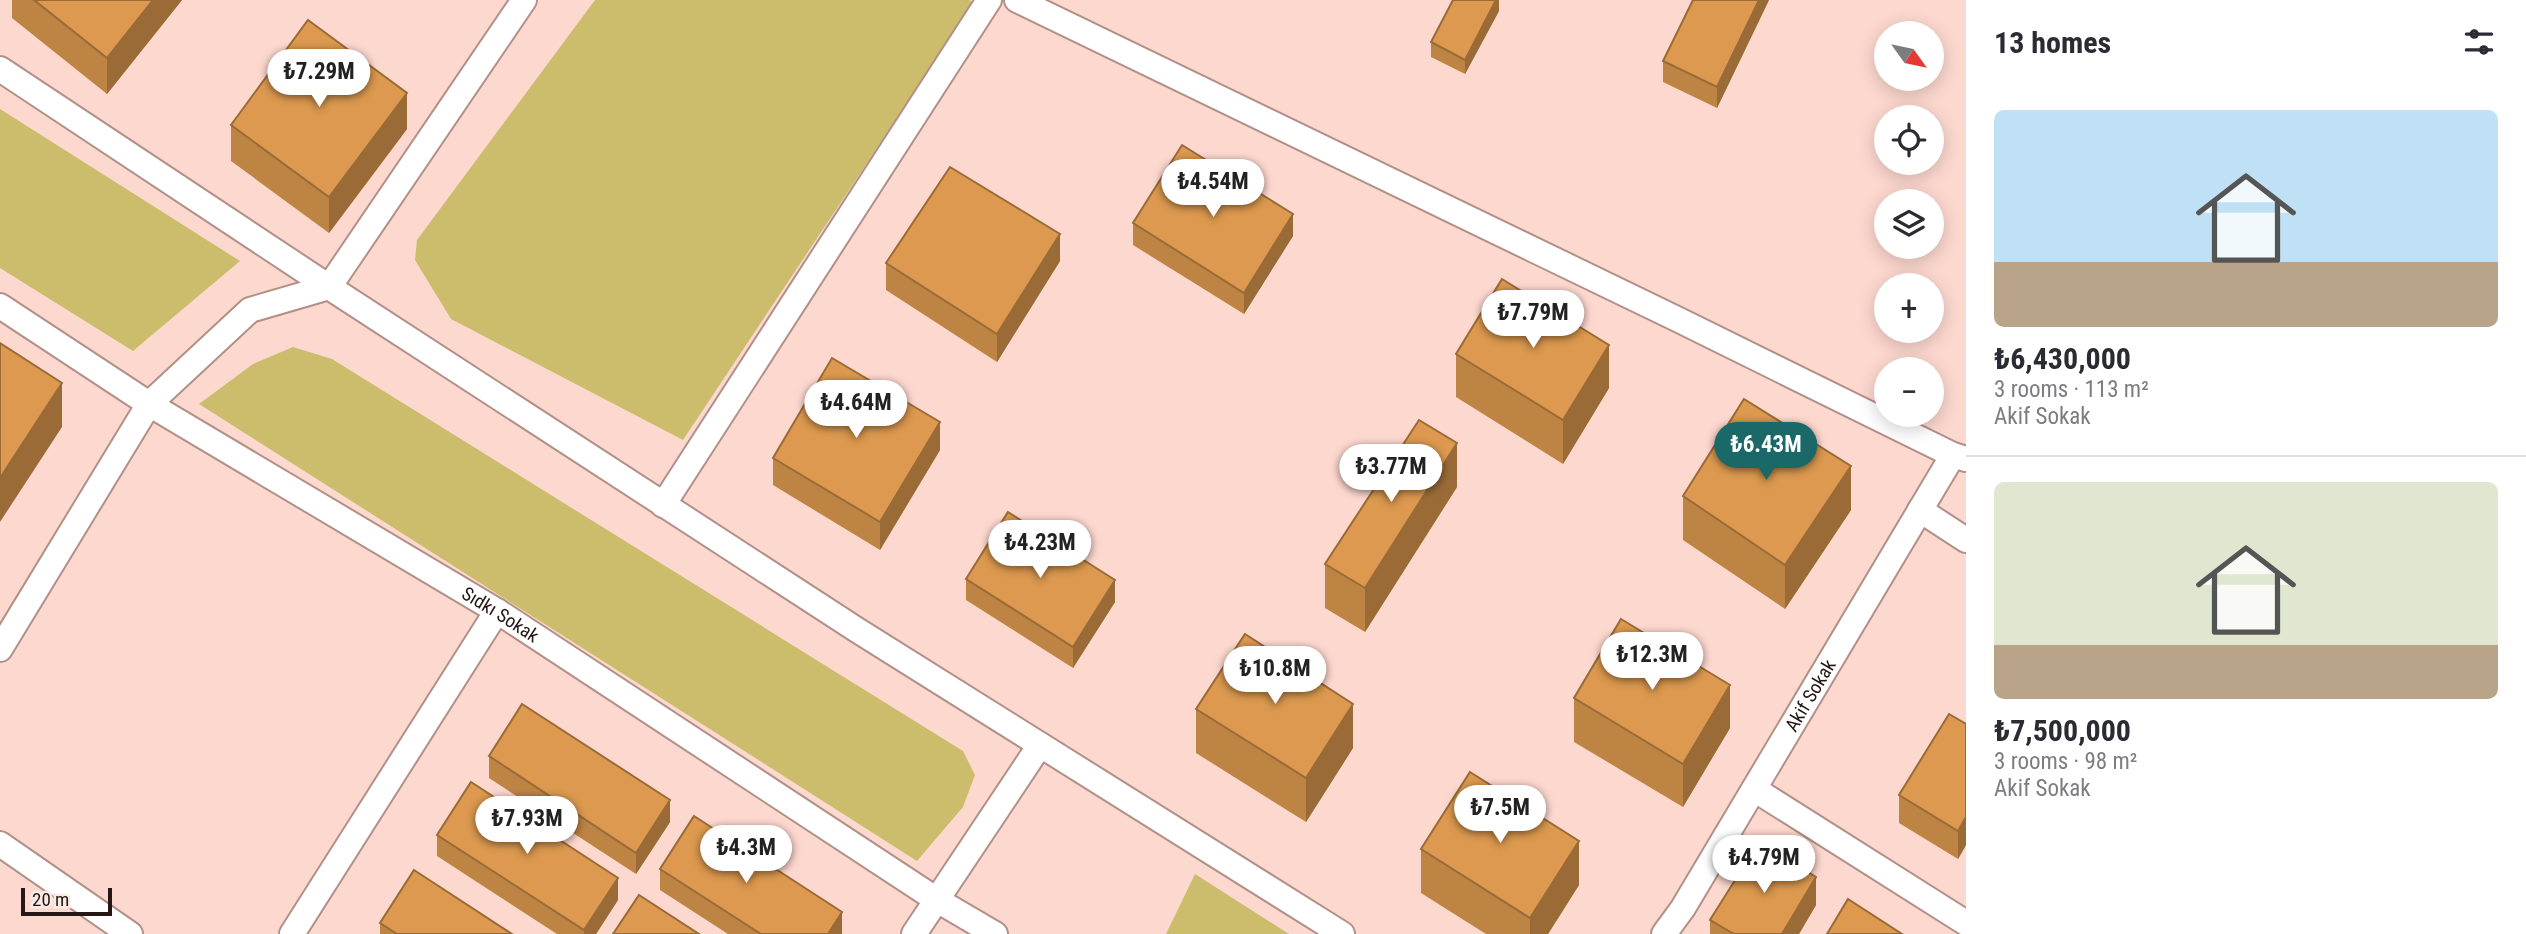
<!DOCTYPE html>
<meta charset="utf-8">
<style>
:root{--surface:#fff;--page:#f2f2f3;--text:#2b2b33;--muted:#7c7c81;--line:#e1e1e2;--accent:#1a6868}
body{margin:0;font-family:"Roboto Condensed",sans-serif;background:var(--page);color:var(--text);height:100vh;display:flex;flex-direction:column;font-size:26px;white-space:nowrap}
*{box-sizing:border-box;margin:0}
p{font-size:23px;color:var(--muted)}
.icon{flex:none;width:38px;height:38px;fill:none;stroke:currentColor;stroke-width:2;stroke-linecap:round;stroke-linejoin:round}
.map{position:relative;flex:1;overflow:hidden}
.side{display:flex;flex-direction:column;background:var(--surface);width:560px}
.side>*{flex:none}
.needle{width:46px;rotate:123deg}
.fabs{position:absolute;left:1874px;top:21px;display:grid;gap:14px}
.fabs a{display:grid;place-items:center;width:70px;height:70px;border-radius:50%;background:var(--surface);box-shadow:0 4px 18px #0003;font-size:35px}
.scale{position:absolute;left:21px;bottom:18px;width:91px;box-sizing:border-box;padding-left:7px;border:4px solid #241714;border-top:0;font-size:19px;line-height:24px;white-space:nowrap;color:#241714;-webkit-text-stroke:5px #faebe7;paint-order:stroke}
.price{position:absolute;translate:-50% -60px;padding:0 16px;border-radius:24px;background:#fff;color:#222;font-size:23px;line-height:46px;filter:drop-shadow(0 2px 4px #0008)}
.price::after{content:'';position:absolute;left:50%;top:42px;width:21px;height:16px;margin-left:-10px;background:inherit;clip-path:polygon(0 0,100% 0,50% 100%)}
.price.current{background:var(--accent);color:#fff}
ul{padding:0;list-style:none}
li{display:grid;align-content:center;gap:14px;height:371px;padding:0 28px}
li+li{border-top:2px solid var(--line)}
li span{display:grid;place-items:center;height:217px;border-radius:10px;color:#555}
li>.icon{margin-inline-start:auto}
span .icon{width:126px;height:126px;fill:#fffc;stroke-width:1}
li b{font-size:30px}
h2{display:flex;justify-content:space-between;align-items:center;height:84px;padding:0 28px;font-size:30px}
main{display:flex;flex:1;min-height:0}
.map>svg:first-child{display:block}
</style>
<main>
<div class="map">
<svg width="1966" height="934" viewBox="0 0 1966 934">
<rect width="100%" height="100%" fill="#fdd8cf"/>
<!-- green -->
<g fill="#ccbd6c">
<polygon points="595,0 969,0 974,2 683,440 451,319 415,260 417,240"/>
<polygon points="0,109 240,261 133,351 0,268"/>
<polygon points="293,347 332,359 963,751 975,775 963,807 917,861 199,404 253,364"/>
<polygon points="1195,874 1289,934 1166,934"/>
</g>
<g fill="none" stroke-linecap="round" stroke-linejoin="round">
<!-- minor casing -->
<g stroke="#b29088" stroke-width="28">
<g id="minor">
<polyline points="1017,0 1677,319 1953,455 1966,459"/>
<polyline points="0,69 329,287 857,630 1342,934"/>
<path id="s1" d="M0,306l149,98 348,207 440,289 58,34"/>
<polyline points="663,505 989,0"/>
<polyline points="1920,510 1966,540"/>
<polyline points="0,649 149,404 250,310 329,287 524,0"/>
<polyline points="1754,789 1966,923"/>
<polyline points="0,844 130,934"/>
<polyline points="292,934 497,611"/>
<polyline points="914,934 1040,745"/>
<path id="s2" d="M1664,934l19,-26 270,-453"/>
</g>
</g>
<!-- minor -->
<use href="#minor" stroke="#fff" stroke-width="24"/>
</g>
<!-- wall -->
<g fill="#bd8444">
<polygon points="12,0 182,0 107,94 12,18"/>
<polygon points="1499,0 1499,11 1465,74 1431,57 1431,42"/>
<polygon points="1769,0 1717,108 1663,82 1663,61"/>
<polygon points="231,125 407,129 329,233 231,161"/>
<polygon points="1133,223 1293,236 1244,314 1133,245"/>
<polygon points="1060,261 997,362 886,290 886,263"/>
<polygon points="1456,354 1609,388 1563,464 1456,397"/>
<polygon points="940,450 880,550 773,485 773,458"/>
<polygon points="1457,487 1365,632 1325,608 1325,564"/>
<polygon points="1683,496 1851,510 1785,609 1683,540"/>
<polygon points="966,579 1115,602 1073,668 966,600"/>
<polygon points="1574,698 1730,728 1683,807 1574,742"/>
<polygon points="1196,709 1353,748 1306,822 1196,753"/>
<polygon points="1966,724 1966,845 1958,859 1899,823 1899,795"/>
<polygon points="489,756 670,822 636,874 489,778"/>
<polygon points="437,835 618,900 596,934 557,934 437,856"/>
<polygon points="1421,849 1579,885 1548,934 1486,934 1421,893"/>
<polygon points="660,869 842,934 728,934 660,890"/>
<polygon points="1816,905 1799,934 1710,934 1710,920"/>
<polygon points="380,923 512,934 380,934"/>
</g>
<!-- shaded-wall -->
<g fill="#9a6b37">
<polygon points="153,0 182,0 107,94 107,58"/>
<polygon points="1496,0 1499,0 1499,11 1465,74 1465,60"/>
<polygon points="1759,0 1769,0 1717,108 1717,87"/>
<polygon points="407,93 407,129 329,233 329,197"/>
<polygon points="1293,214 1293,236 1244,314 1244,293"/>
<polygon points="1060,234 1060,261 997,362 997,334"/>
<polygon points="1609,345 1609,388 1563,464 1563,420"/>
<polygon points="62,383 62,427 0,522 0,478"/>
<polygon points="940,422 940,450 880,550 880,522"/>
<polygon points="1457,443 1457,487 1365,632 1365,588"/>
<polygon points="1851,466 1851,510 1785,609 1785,565"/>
<polygon points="1115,580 1115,602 1073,668 1073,647"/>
<polygon points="1730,685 1730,728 1683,807 1683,764"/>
<polygon points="1353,704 1353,748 1306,822 1306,778"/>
<polygon points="670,800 670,822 636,874 636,853"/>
<polygon points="1966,817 1966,845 1958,859 1958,831"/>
<polygon points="1579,841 1579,885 1548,934 1530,934 1530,918"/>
<polygon points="1816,877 1816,905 1799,934 1782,934"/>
<polygon points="618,878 618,900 596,934 584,934 584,930"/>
<polygon points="842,912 842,934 828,934"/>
</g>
<!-- building -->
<g fill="#dc994f" stroke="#9a6b37" stroke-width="2">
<polygon points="34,0 153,0 107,58"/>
<polygon points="1453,0 1496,0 1465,60 1431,42"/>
<polygon points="1693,0 1759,0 1717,87 1663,61"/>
<polygon points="308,20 407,93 329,197 231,125"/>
<polygon points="1182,145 1293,214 1244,293 1133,223"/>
<polygon points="950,167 1060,234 997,334 886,263"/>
<polygon points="1502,279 1609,345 1563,420 1456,354"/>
<polygon points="0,343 62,383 0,478"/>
<polygon points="832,358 940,422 880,522 773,458"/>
<polygon points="1744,399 1851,466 1785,565 1683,496"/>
<polygon points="1419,420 1457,443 1365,588 1325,564"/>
<polygon points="1008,512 1115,580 1073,647 966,579"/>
<polygon points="1621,619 1730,685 1683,764 1574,698"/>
<polygon points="1245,634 1353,704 1306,778 1196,709"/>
<polygon points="522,704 670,800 636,853 489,756"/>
<polygon points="1949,714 1966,724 1966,817 1958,831 1899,795"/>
<polygon points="1470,772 1579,841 1530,918 1421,849"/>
<polygon points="471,782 618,878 584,930 437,835"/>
<polygon points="694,816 842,912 828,934 761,934 660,869"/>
<polygon points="1759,842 1816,877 1782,934 1734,934 1710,920"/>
<polygon points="414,870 512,934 397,934 380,923"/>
<polygon points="639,895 699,934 613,934"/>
<polygon points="1848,899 1902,934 1827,934"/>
</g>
<g text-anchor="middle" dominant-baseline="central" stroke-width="5" stroke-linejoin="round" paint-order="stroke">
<!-- street labels -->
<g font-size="19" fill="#241714" stroke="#faebe7">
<text stroke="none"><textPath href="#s1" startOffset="588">Sıdkı Sokak</textPath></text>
<text stroke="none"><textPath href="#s2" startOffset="280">Akif Sokak</textPath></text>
</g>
</g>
</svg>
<div class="fabs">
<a><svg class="needle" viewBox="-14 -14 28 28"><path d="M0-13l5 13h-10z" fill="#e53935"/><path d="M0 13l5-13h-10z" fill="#7c7c81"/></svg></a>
<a><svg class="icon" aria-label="locate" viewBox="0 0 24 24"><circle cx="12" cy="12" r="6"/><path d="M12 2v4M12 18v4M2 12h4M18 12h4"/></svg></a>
<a><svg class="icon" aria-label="layers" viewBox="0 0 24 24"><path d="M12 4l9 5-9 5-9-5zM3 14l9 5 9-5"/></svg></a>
<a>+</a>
<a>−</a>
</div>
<div class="scale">20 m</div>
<b class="price" style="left:319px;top:109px">₺7.29M</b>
<b class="price" style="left:1213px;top:219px">₺4.54M</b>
<b class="price" style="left:1533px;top:350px">₺7.79M</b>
<b class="price" style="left:856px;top:440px">₺4.64M</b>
<b class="price current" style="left:1766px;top:482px">₺6.43M</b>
<b class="price" style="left:1391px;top:504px">₺3.77M</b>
<b class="price" style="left:1040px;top:580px">₺4.23M</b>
<b class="price" style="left:1652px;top:692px">₺12.3M</b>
<b class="price" style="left:1275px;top:706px">₺10.8M</b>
<b class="price" style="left:1500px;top:845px">₺7.5M</b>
<b class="price" style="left:527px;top:856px">₺7.93M</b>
<b class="price" style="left:746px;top:885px">₺4.3M</b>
<b class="price" style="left:1764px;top:895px">₺4.79M</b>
</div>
<section class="side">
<h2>13 homes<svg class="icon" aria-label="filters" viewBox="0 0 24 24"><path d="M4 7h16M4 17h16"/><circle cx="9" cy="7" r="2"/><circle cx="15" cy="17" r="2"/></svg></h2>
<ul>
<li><span style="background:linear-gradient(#bfe0f5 70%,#b9a48a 0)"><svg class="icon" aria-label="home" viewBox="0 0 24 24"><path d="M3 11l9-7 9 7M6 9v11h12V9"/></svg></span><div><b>₺6,430,000</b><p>3 rooms · 113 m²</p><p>Akif Sokak</p></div></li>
<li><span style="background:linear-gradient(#dfe7d0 75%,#b9a48a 0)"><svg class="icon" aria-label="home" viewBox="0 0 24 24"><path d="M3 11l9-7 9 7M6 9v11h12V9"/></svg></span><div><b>₺7,500,000</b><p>3 rooms · 98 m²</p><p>Akif Sokak</p></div></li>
</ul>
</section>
</main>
